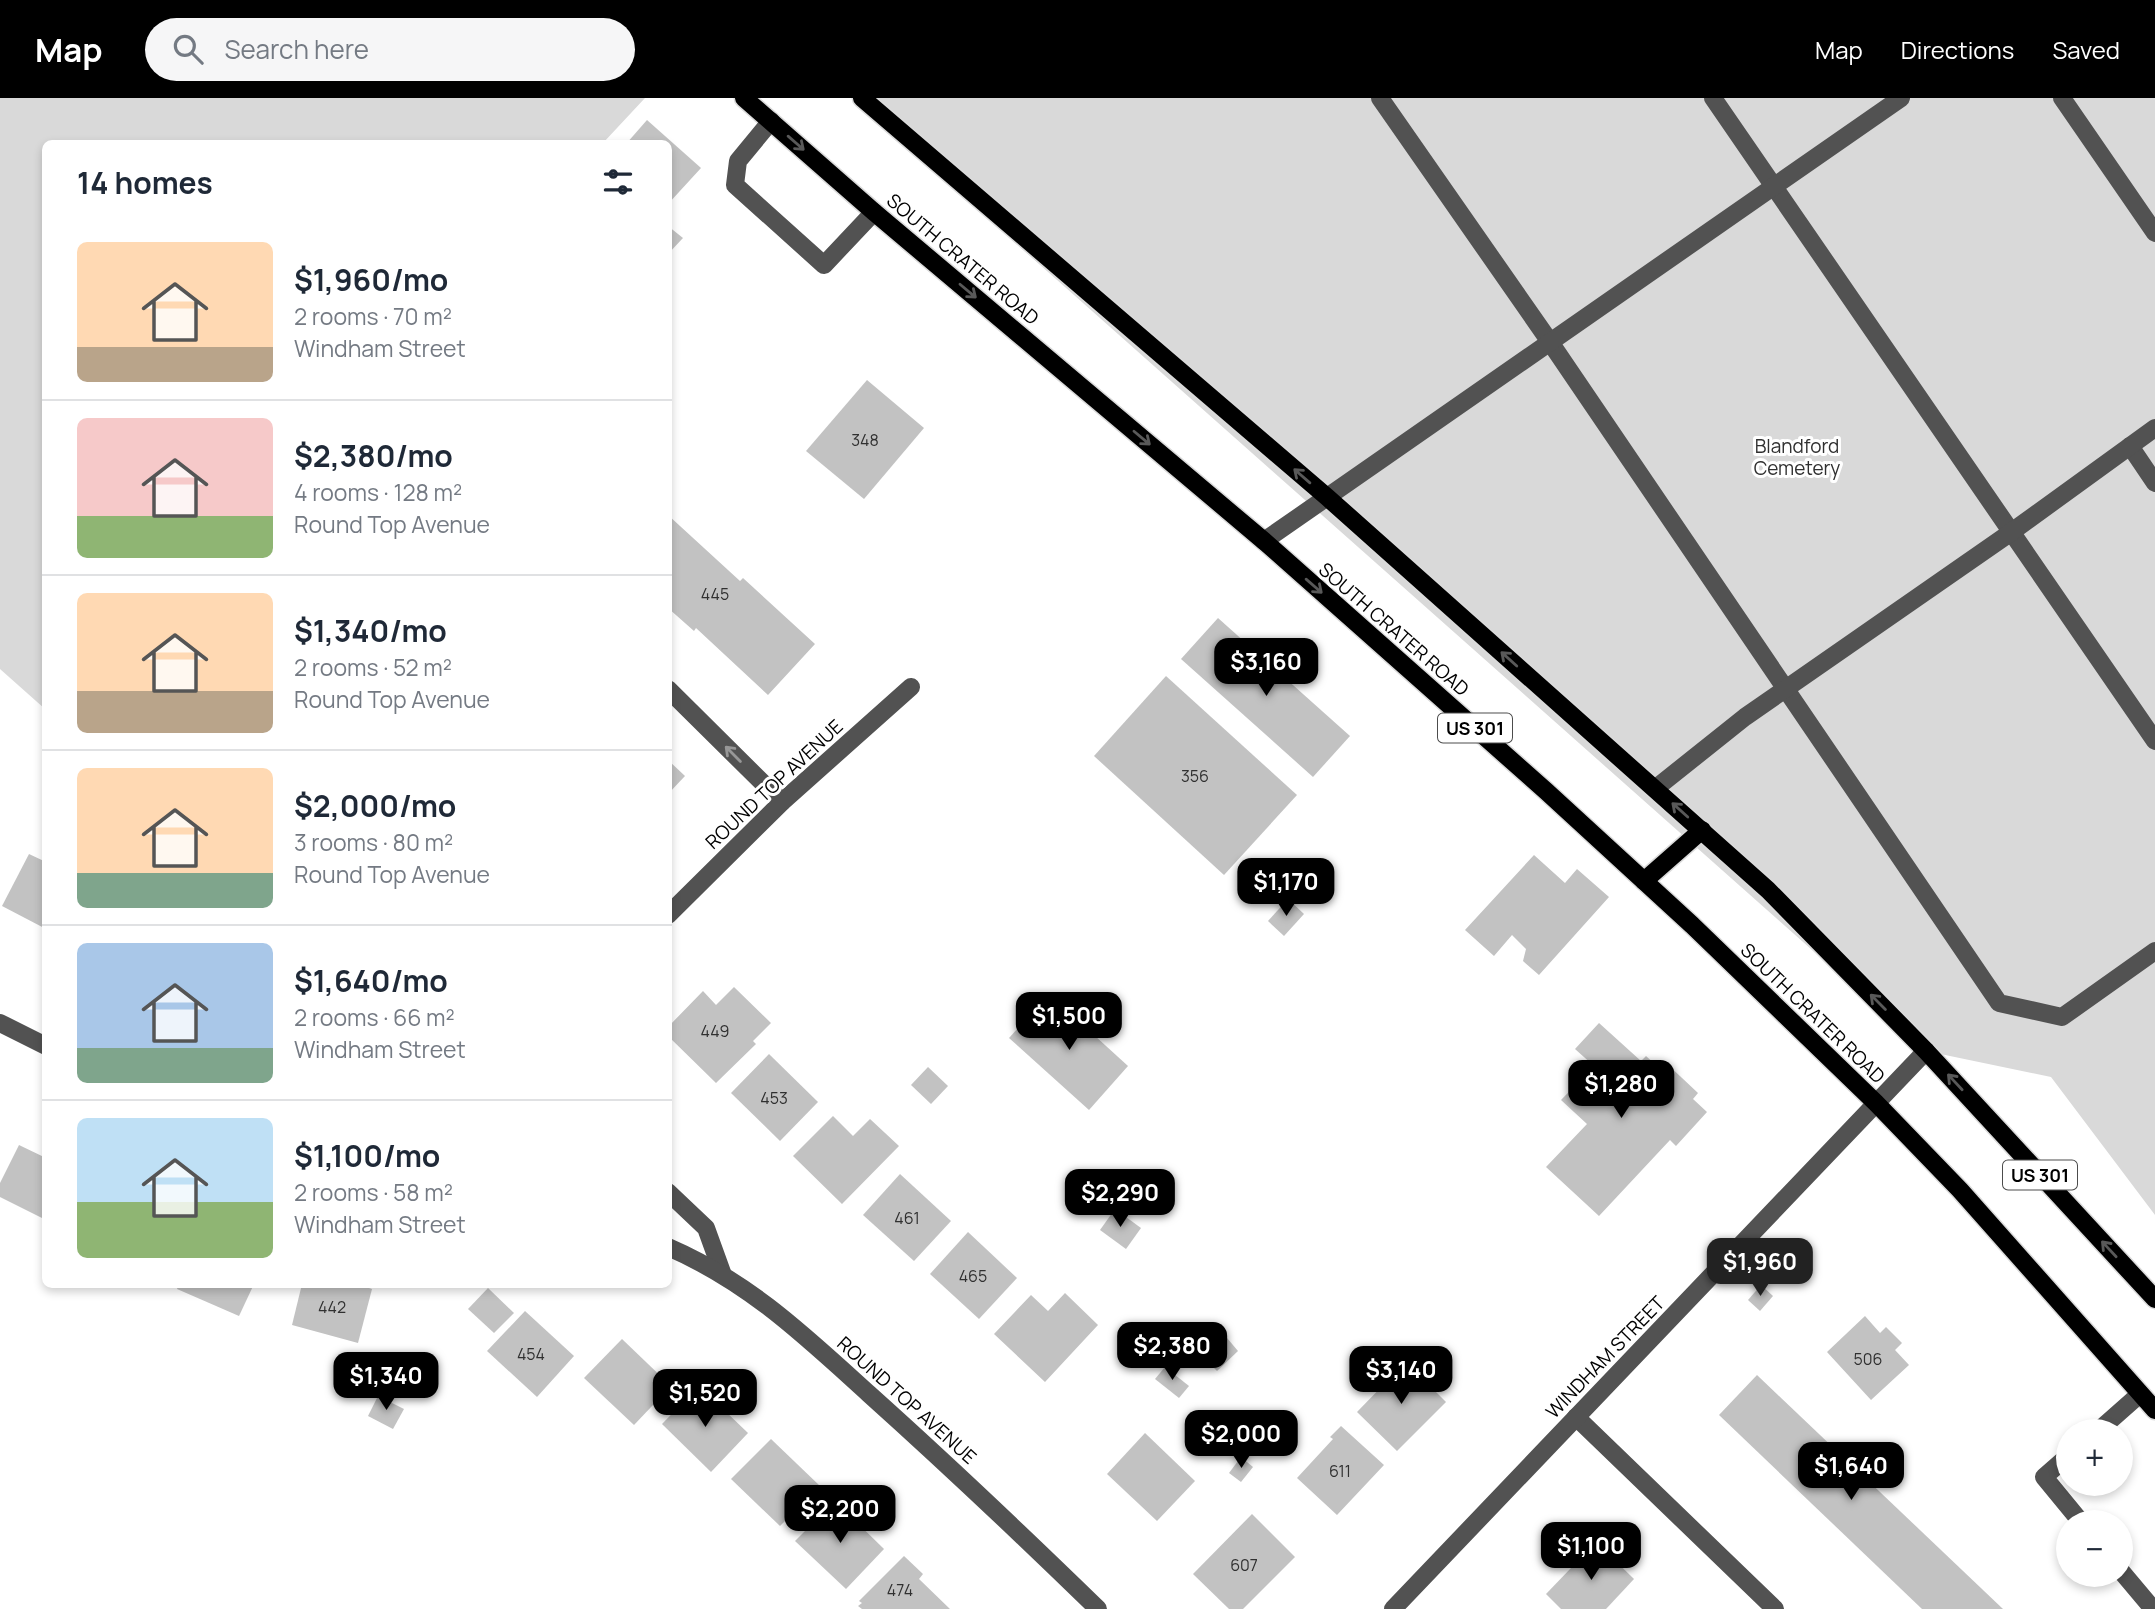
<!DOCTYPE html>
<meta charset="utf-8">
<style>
:root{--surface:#fff;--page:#f6f6f7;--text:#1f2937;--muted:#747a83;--line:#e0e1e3;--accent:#000}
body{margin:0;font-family:Manrope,sans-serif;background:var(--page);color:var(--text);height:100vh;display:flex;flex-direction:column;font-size:26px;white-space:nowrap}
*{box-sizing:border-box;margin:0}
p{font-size:23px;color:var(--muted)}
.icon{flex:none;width:38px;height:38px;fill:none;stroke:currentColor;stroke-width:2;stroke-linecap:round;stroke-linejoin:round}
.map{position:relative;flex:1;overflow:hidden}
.panel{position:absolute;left:42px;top:42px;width:630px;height:1148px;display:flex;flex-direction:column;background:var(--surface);border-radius:10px;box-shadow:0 4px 10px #0003}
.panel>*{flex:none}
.controls{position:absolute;left:2056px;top:1321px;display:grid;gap:14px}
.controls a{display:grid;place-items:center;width:77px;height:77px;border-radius:50%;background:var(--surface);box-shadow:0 4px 10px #0003;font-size:35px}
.price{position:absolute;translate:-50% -60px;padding:0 16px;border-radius:14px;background:var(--accent);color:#fff;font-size:23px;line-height:46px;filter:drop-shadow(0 2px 4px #0008)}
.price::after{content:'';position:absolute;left:50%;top:42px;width:21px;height:16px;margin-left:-10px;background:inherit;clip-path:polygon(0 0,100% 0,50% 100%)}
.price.selected{background:#222;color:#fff}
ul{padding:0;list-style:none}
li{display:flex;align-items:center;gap:21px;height:175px;padding:0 35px}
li+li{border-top:2px solid var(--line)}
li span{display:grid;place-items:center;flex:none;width:196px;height:140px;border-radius:10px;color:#555}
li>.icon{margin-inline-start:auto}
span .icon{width:84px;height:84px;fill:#fffc;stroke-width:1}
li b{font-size:30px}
h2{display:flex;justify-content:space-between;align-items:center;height:84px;padding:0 35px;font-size:30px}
header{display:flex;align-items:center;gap:42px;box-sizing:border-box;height:98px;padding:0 35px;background:var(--accent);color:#fff}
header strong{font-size:33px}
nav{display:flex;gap:38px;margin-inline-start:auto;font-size:24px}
.search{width:490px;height:63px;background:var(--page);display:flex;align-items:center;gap:18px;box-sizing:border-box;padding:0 24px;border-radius:38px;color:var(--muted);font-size:26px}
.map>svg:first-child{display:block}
</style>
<header>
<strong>Map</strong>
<div class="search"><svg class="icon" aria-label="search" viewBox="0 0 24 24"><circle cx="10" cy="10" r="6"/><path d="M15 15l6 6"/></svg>Search here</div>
<nav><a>Map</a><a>Directions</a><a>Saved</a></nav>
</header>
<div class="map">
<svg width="2155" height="1511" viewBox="0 0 2155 1511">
<rect width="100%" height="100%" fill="#fff"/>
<!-- green -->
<g fill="#d9d9d9">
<polygon points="0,0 645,0 603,45 46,46 45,611 0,571"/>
<polygon points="852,0 2155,0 2155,1117 2051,979 1926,953"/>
</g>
<!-- building -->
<g fill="#c2c2c2">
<polygon points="647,22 701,70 668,106 668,46 626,46"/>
<polygon points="668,128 683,140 668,156"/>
<polygon points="867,282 924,330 864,401 806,353"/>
<polygon points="668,417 740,483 743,480 815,546 768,597 696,530 694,533 668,510"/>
<polygon points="1218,520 1350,638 1313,679 1181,561"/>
<polygon points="1166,578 1297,697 1224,777 1094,658"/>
<polygon points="668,662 685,678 668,696"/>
<polygon points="29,756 46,764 46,831 2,808"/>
<polygon points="1534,757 1565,785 1577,771 1609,799 1539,877 1523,863 1526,851 1512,837 1494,858 1465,832"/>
<polygon points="1288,801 1304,816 1284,838 1268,823"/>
<polygon points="734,889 771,925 753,943 756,946 716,985 668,938 668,929 703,893 716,907"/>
<polygon points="1049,896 1128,968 1089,1012 1009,940"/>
<polygon points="1599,925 1641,963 1646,958 1659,970 1665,964 1698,995 1693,1001 1707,1014 1676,1048 1670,1042 1599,1118 1546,1069 1587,1026 1561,1002 1594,968 1575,951"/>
<polygon points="769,956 818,1004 780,1043 731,995"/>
<polygon points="928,969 948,988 931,1006 911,987"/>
<polygon points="833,1018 853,1038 870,1021 899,1048 842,1106 793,1058"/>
<polygon points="19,1047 46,1060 46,1122 0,1099 0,1085"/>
<polygon points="900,1076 951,1123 914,1163 863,1117"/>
<polygon points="1115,1111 1141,1130 1126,1151 1100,1132"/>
<polygon points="968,1134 1017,1180 979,1221 930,1176"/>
<polygon points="179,1186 254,1186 239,1218 177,1191"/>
<polygon points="302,1186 357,1186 372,1191 358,1245 292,1227"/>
<polygon points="1761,1187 1773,1198 1760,1213 1748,1202"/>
<polygon points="488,1190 514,1215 494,1235 468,1211"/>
<polygon points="1065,1195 1098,1227 1045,1284 994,1236 1031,1197 1048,1213"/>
<polygon points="525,1213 574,1258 537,1299 487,1253"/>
<polygon points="1865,1218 1880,1235 1886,1229 1902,1245 1895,1252 1909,1267 1871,1302 1827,1254"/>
<polygon points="1227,1240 1238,1253 1217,1273 1205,1261"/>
<polygon points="622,1241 671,1288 634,1327 584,1280"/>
<polygon points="1402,1260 1446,1304 1397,1353 1357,1314 1393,1277 1390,1273"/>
<polygon points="1165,1269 1189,1288 1179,1300 1155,1281"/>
<polygon points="1757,1277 2003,1511 1922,1511 1719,1317"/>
<polygon points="699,1288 748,1335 711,1374 662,1326"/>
<polygon points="378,1298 404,1311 393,1331 368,1318"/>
<polygon points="1341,1328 1384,1367 1337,1417 1297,1380 1333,1341 1330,1339"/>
<polygon points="1145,1335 1195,1383 1157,1423 1107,1376"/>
<polygon points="771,1341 820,1388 780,1428 731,1381"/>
<polygon points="1241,1359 1253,1369 1241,1384 1229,1375"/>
<polygon points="835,1403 884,1451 846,1491 795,1443"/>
<polygon points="1252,1416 1295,1459 1243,1511 1229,1511 1193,1476"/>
<polygon points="1596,1444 1634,1481 1606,1511 1561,1511 1546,1496"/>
<polygon points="904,1458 923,1476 919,1481 950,1511 862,1511 858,1508 862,1505 859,1503"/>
</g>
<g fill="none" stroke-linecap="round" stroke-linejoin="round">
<!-- major casing -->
<g stroke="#dbdbdb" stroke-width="21">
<g id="major">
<polyline points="744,0 874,114 1264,443 1546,693 1692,827 1876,1005 1960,1092 2155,1312"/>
<polyline points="862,0 1327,399 1768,792 1926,953 2155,1201"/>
<polyline points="1644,783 1702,732"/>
</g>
</g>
<!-- minor -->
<g stroke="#525252" stroke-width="18">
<polyline points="1380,0 1550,244 1999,905 2062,919 2155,853"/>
<polyline points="1713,0 2155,643"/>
<polyline points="2062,0 2155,135"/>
<polyline points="771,23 738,63 735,87 824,167 874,114"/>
<polyline points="2130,348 2155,385"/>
<polyline points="1264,443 1901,0"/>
<polyline points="668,591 782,704"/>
<polyline points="1656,690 1745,619 2010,435 2155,330"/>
<polyline points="668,817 782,704 911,589"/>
<polyline points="0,925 46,948"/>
<polyline points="668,1094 706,1130 723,1177"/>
<path d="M668,1149c81,35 137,89 201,147 78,70 154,142 229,215"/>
<polyline points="1576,1319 1775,1511"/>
<polyline points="2097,1334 2140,1296"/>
<polyline points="2068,1358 2044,1379 2081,1424"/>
<polyline points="2121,1473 2153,1511"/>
<polyline points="1393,1511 1926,953"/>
</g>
<!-- major -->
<use href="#major" stroke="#000" stroke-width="18"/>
</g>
<!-- one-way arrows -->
<defs><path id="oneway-shaft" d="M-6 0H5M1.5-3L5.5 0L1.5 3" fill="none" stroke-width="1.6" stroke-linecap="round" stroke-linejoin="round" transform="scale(1.75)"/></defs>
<g stroke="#595959">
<use href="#oneway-shaft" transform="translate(796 45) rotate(41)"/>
<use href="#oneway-shaft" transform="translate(968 193) rotate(40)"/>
<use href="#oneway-shaft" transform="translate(1142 340) rotate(40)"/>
<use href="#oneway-shaft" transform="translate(1302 378) rotate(-139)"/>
<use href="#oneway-shaft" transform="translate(1314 488) rotate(41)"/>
<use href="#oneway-shaft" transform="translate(1509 561) rotate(-138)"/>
<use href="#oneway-shaft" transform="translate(1680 712) rotate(-138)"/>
<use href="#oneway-shaft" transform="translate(1878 904) rotate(-135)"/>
<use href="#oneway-shaft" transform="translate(1955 984) rotate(-133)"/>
<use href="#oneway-shaft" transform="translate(2109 1151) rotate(-133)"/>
</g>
<use stroke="#979797" href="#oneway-shaft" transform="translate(733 656) rotate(-135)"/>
<g text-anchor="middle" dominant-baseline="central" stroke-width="6" stroke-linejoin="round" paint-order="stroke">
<!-- number labels -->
<g font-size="16" fill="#303030">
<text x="865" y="342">348</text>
<text x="715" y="496">445</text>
<text x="1195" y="678">356</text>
<text x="715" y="933">449</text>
<text x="774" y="1000">453</text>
<text x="907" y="1120">461</text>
<text x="973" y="1178">465</text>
<text x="332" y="1209">442</text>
<text x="531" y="1256">454</text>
<text x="1868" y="1261">506</text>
<text x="1340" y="1373">611</text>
<text x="1244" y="1467">607</text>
<text x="900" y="1492">474</text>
</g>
<!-- shield labels -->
<g fill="#fff" stroke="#4c4c4c" stroke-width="2">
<rect x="1438" y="615.5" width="74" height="29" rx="5"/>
<rect x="2003" y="1062.5" width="74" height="29" rx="5"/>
</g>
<g font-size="18" font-weight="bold" fill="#000">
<text x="1475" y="630">US 301</text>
<text x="2040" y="1077">US 301</text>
</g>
<!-- street labels -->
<g font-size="19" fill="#000" stroke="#fff">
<text transform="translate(963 161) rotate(40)">SOUTH CRATER ROAD</text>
<text transform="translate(1394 531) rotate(41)">SOUTH CRATER ROAD</text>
<text transform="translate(774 686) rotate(-43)">ROUND TOP AVENUE</text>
<text transform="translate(1813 915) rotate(44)">SOUTH CRATER ROAD</text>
<text transform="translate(1605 1259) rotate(-46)">WINDHAM STREET</text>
<text transform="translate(907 1302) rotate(42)">ROUND TOP AVENUE</text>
</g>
<!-- park labels -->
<g font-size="19" fill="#303030" stroke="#fff">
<text x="1797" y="348">Blandford<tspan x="1797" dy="22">Cemetery</tspan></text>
</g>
</g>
</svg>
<div class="controls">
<a>+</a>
<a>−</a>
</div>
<b class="price" style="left:1266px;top:600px">$3,160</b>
<b class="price" style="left:1286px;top:820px">$1,170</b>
<b class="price" style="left:1069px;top:954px">$1,500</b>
<b class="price" style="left:1621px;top:1022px">$1,280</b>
<b class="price" style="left:1120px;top:1131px">$2,290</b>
<b class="price selected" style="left:1760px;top:1200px">$1,960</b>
<b class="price" style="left:1172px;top:1284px">$2,380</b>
<b class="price" style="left:1401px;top:1308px">$3,140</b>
<b class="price" style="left:386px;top:1314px">$1,340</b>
<b class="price" style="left:705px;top:1331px">$1,520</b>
<b class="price" style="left:1241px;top:1372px">$2,000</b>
<b class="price" style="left:1851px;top:1404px">$1,640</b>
<b class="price" style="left:840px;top:1447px">$2,200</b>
<b class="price" style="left:1591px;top:1484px">$1,100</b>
<section class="panel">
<h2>14 homes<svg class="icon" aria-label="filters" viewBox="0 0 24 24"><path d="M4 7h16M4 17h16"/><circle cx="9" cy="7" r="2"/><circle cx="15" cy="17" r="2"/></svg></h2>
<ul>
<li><span style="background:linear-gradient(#ffd9b3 75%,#b9a48a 0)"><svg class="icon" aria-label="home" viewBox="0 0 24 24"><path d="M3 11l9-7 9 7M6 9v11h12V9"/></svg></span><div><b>$1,960/mo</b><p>2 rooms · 70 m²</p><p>Windham Street</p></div></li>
<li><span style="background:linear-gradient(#f6c9c9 70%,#8fb573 0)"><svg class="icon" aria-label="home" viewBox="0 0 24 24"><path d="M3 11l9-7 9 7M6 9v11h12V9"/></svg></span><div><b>$2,380/mo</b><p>4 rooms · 128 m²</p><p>Round Top Avenue</p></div></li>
<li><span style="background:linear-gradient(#ffd9b3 70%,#b9a48a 0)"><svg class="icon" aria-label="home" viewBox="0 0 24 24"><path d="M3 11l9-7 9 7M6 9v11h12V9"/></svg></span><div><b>$1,340/mo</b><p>2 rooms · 52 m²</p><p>Round Top Avenue</p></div></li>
<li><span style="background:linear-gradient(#ffd9b3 75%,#7fa58c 0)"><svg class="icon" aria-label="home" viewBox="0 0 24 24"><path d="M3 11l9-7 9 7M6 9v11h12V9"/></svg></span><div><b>$2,000/mo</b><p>3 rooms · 80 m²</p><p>Round Top Avenue</p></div></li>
<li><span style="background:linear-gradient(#a9c7e8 75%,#7fa58c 0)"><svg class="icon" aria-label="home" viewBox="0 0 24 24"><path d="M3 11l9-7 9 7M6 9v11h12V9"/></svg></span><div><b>$1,640/mo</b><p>2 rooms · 66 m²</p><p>Windham Street</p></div></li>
<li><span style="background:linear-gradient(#bfe0f5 60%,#8fb573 0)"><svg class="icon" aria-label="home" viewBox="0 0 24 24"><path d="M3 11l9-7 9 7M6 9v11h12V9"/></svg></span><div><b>$1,100/mo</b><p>2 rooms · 58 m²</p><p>Windham Street</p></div></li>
</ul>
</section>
</div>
